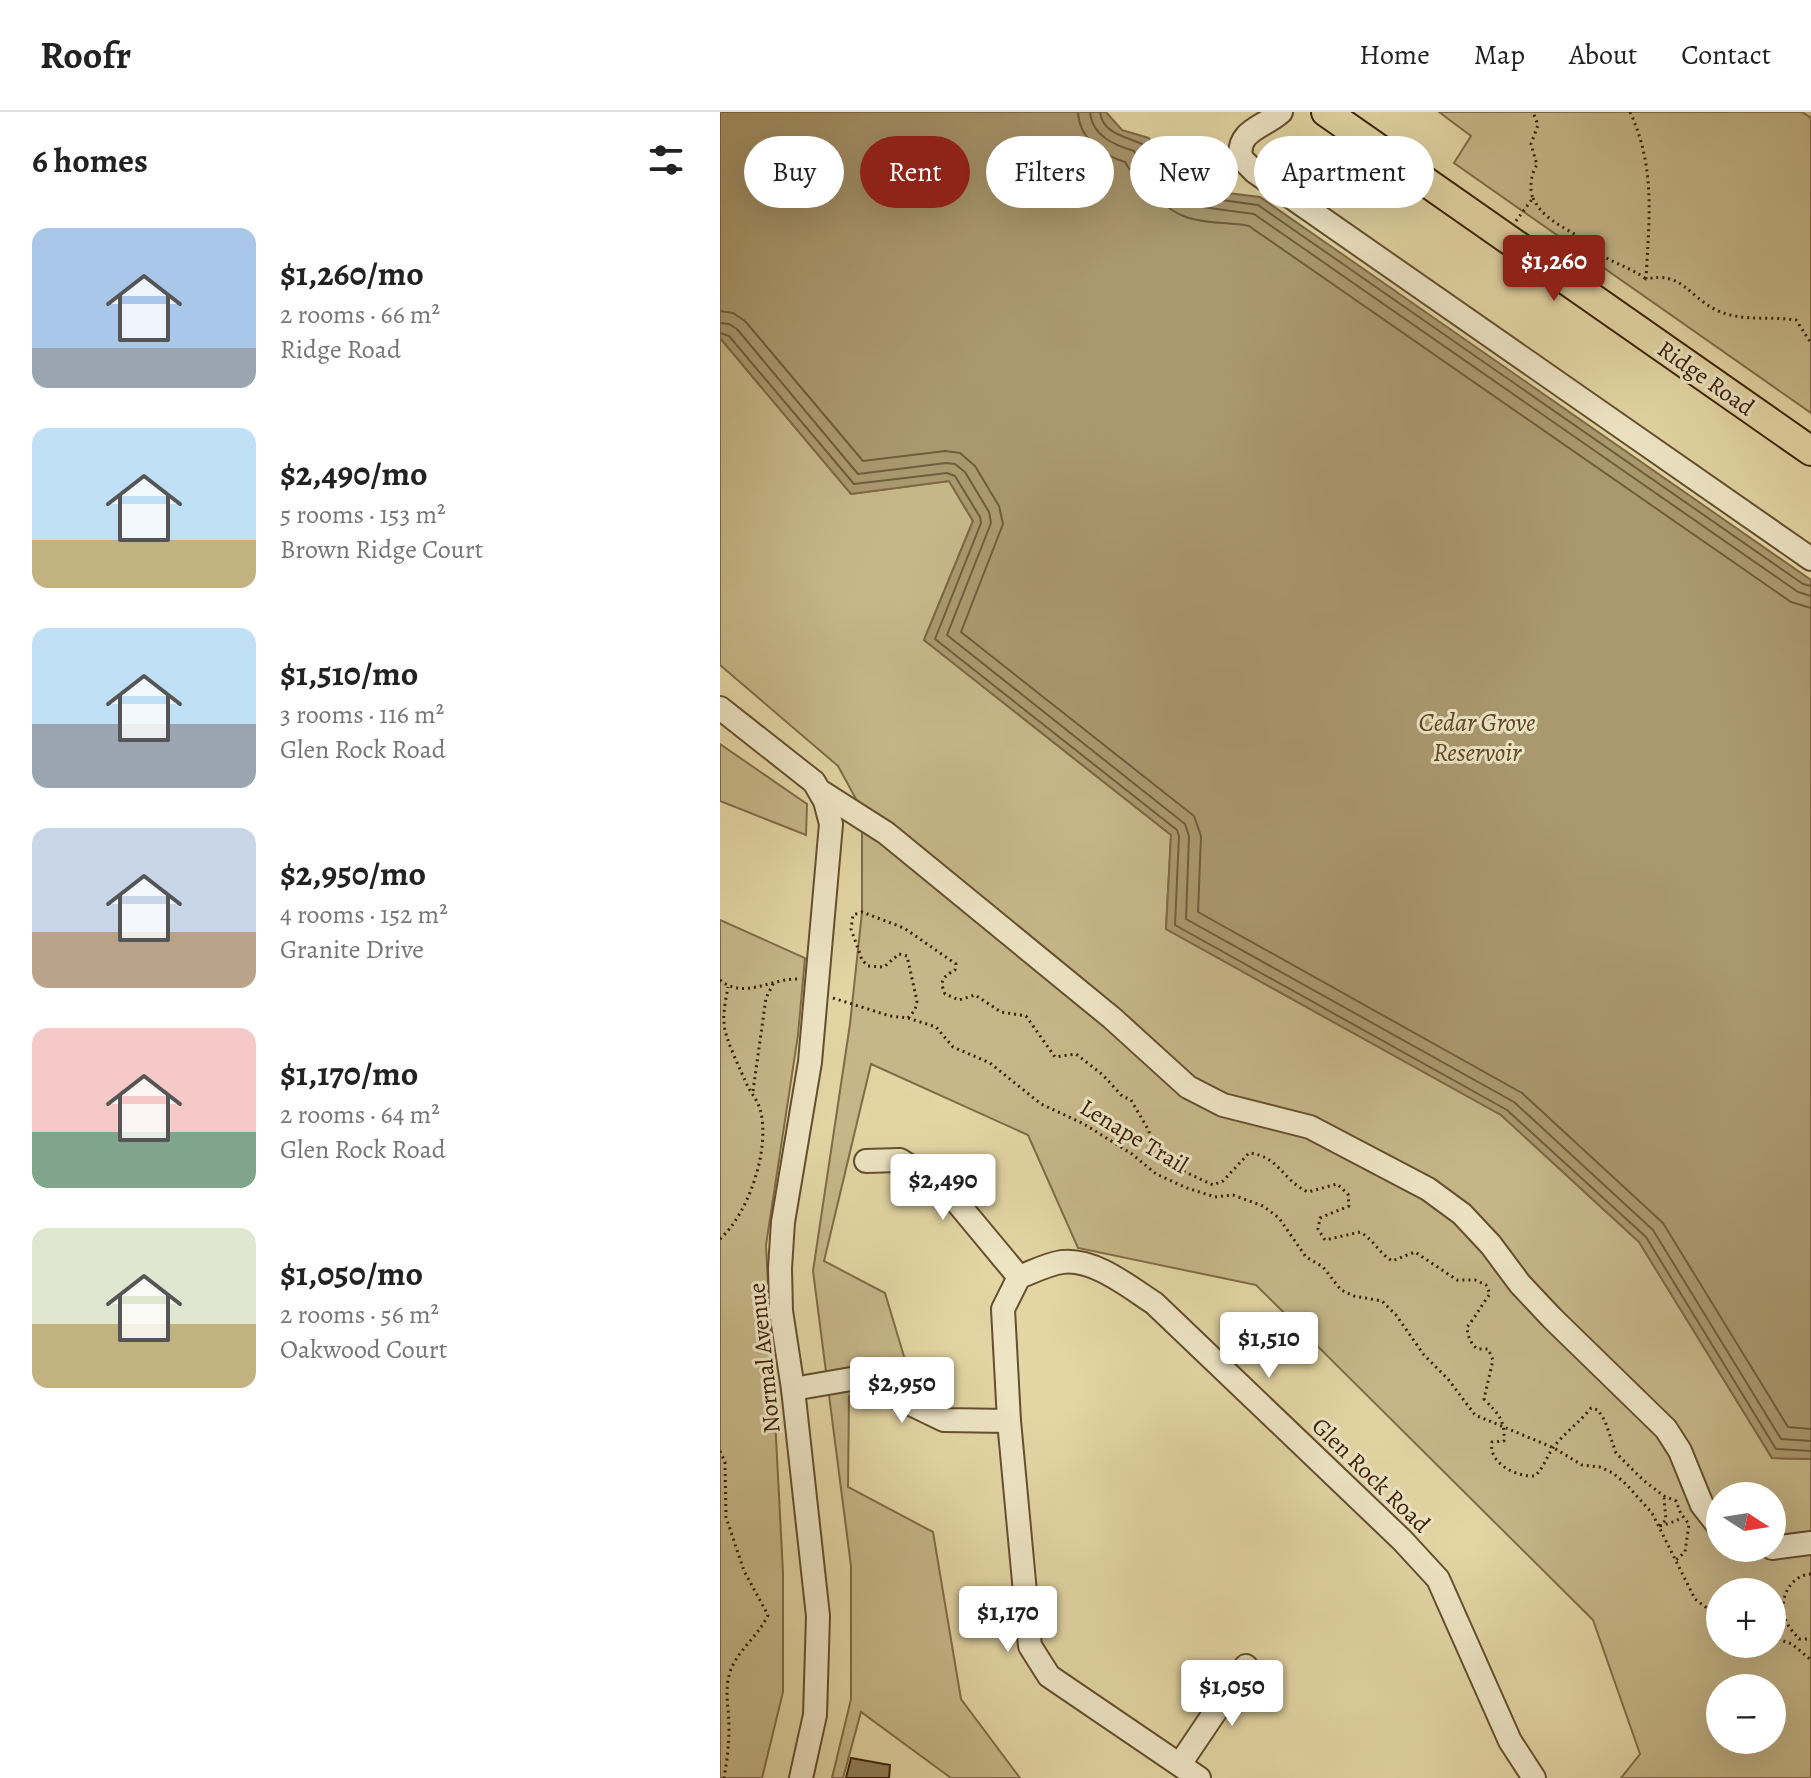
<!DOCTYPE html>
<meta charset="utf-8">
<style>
:root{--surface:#fff;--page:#f6f6f6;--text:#222;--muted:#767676;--line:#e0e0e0;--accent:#8f2418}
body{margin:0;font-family:Alegreya,serif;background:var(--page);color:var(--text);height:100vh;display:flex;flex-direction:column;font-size:30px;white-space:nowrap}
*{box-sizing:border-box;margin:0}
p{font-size:26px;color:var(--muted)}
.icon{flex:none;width:44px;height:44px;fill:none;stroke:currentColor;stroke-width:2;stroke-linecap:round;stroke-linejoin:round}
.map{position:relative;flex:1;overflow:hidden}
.drawer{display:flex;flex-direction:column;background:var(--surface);width:720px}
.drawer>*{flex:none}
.hud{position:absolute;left:24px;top:24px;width:760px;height:72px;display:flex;gap:16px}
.needle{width:52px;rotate:102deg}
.buttons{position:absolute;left:986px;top:1370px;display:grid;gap:16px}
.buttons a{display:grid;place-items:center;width:80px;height:80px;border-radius:50%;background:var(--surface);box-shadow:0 8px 32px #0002;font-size:40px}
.price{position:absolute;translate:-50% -68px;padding:0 18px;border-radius:8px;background:#fff;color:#222;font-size:26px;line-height:52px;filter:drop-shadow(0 2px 4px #0008)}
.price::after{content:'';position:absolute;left:50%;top:48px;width:24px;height:18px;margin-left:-12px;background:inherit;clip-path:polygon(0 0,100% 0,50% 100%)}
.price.active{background:var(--accent);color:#fff}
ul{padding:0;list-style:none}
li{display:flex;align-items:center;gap:24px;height:200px;padding:0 32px}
li span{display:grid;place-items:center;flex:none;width:224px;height:160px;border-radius:16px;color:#555}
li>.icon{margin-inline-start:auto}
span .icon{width:96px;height:96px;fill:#fffc;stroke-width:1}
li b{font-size:34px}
h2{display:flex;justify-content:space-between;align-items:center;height:96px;padding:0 32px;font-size:34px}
.tag{padding:0 28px;border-radius:36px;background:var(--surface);box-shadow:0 8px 32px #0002;font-size:28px;line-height:72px}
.tag.active{background:var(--accent);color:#fff}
header{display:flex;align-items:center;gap:48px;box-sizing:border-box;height:112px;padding:0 40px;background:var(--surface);border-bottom:2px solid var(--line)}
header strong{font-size:38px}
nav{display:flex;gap:44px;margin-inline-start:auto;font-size:28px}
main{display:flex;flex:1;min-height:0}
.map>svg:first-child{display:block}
</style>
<header>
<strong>Roofr</strong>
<nav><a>Home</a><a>Map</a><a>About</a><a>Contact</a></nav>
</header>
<main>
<section class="drawer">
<h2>6 homes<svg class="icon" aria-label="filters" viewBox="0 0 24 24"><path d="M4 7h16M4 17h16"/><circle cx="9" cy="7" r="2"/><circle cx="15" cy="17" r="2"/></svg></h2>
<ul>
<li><span style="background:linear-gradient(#a9c7e8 75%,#9aa5b1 0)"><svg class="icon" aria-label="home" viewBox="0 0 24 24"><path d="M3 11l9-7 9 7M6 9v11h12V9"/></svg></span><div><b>$1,260/mo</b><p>2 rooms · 66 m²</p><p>Ridge Road</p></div></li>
<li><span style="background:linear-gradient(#bfe0f5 70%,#c2b280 0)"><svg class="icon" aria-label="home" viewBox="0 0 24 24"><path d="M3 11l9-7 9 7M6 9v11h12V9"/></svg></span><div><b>$2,490/mo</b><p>5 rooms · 153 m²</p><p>Brown Ridge Court</p></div></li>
<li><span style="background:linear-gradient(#bfe0f5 60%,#9aa5b1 0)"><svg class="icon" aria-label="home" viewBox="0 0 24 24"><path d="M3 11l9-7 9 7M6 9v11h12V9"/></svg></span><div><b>$1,510/mo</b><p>3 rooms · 116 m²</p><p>Glen Rock Road</p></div></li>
<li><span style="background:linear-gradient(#c9d6e8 65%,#b9a48a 0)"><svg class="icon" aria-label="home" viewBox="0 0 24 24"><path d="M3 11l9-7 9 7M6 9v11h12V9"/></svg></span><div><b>$2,950/mo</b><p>4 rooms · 152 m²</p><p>Granite Drive</p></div></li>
<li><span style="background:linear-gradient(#f6c9c9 65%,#7fa58c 0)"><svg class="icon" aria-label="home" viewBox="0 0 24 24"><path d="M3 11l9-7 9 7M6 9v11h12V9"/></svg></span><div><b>$1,170/mo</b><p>2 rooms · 64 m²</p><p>Glen Rock Road</p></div></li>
<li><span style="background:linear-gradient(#dfe7d0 60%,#c2b280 0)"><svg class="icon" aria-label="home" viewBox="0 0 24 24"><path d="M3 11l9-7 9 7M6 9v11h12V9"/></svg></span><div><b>$1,050/mo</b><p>2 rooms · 56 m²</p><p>Oakwood Court</p></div></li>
</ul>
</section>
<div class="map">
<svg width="1091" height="1666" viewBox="0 0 1091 1666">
<rect width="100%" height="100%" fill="#e3d5a4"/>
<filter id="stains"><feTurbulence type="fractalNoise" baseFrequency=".0025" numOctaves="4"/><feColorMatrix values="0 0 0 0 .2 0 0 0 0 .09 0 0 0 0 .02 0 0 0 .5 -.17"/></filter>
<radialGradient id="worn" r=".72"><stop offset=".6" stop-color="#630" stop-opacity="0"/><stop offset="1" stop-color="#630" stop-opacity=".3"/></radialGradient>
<!-- green -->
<g fill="#c6b789" stroke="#806c47" stroke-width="2" fill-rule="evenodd">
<polygon points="719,0 1082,0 1091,6 1091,301 734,51 751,24"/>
<path d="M0,226l131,156 98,-13 24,40 -49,119 247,195 -5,94 335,186 138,127 133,216 39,1v319h-190l19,-24 -47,-134 -337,-335 -178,-37 -50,-113 -157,-71 -47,197 61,32 21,70 -57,33 -1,91 85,45 28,167 59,79h-69l-90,-66 -18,66h-11l19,-79v-133l-38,-295 37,-247 12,-112v-102l-24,-44 -118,-101zM1000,1384h52v52h-52zM1000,1480h52v52h-52zM1000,1576h52v52h-52z"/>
<polygon points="0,632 87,692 86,723 0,689"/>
<polygon points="0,808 85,846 78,923 46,1133 63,1461 63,1580 42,1666 0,1666"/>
</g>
<!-- water -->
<polygon fill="#aa986e" stroke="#7e6944" stroke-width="2" points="0,0 386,0 402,18 429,26 436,44 475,77 540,85 1091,468 1091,1347 1052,1346 919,1130 781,1003 446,817 451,723 204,528 253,409 229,369 131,382 0,226"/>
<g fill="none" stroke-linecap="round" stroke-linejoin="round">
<!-- shore -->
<g stroke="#725d3a" stroke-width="2">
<path d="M358,0c1,26 24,43 47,50 9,17 42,49 61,55 19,7 43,5 63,9l542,376 20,6"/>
<path d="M370,0c2,24 24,33 44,39l10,19 43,35 67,9 544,378 13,4"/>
<path d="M380,0c3,22 25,24 42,32l8,17 42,35 66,9 545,379 8,2"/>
<polyline points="0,199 13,201 25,209 143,349 225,339 240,341 255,354 279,394 283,412 241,520 474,704 481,724 478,800 802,981 943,1111 1068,1315 1091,1317"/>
<polyline points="0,211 9,212 17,217 138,362 226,351 235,352 245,360 269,400 271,411 227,523 465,712 469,724 466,807 794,990 933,1118 1061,1327 1091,1329"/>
<polyline points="0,221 9,224 134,372 227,361 235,364 260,405 261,411 215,527 457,718 459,724 455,813 787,998 926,1125 1056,1337 1091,1339"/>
</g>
</g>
<!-- building -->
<polygon fill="#927f58" stroke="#3b2205" stroke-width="2" points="131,1646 170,1653 169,1666 126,1666"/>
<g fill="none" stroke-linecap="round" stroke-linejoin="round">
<!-- minor casing -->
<g stroke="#654f2d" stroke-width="26">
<g id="minor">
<path d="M561,0c-16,15 -45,18 -40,46l14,14 556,387"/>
<polyline points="0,596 94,670 105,689 111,712 90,950 63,1110 60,1156 61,1199 73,1277 98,1504 95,1603 81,1666"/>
<polyline points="100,679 166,721 392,906 468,975 503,993 590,1015 708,1077 742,1102 771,1133 800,1172 832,1206 946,1317 960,1339 982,1393 1000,1416"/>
<polyline points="146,1049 180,1048 225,1076 299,1165"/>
<polyline points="73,1277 137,1266 224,1308 289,1309"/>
<polyline points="1052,1436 1091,1431"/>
<polyline points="460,1652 526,1554"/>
<path d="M479,1666l-150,-102 -19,-30 -21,-225 -6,-112 16,-32c13,-5 29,-13 43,-15 32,-4 67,25 92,41l248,237 36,39 72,162 24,37"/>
</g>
</g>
<!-- major casing -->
<g stroke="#3b2205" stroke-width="32">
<polyline id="major" points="606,0 1091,339"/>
</g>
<!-- path -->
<g stroke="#3b2205" stroke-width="3" stroke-dasharray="2 4" stroke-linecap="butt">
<path d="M910,0c26,56 19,107 16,167 36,-8 42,17 70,31 25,12 54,6 80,10l15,23"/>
<path d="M813,86c8,18 26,27 43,37 9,5 16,14 25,20 15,9 30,13 45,24"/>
<path d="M796,109l17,-23c-4,-8 -2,-25 4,-33l-6,-21 7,-19 -5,-13"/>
<path d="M0,868c24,20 51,-2 78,-1"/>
<polyline points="113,886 170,904 188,906 216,915 233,935 270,951 321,992 364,1012 412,1042 436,1062 467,1076 495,1085 513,1083 543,1094 559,1106 586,1145 603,1155 621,1178 634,1184 662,1189 676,1203 704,1243 728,1267 755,1303 834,1336 862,1353 880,1355 893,1361 906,1372 932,1401 975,1487 1000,1506"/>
<path d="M188,906l7,-8 2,-9 -10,-45 -8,-2 -15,13 -16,-1 -6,-6 -11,-31 2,-14 9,-3 42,16 52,36 -1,6c-12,7 -16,10 -10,24l14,6 16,-5 26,17 25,4 29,41 21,-3 27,21 19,21 9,4 18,31 2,17 13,19 19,4 30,14 10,-4 26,-28c30,3 34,28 59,39l29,-8 11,10 1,12 -29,12 -2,11 7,11 35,-8c14,8 18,20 32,29l23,-9 42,28h18l11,5 4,9c-8,10 -15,24 -23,33 1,10 3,15 10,22h11l5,11 -9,39c14,15 21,20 20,42l-12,1c-4,22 25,35 43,34 9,-9 11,-18 18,-28 10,-14 27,-26 38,-40l7,2 7,11 11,32 27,27 21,16 12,5 5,13 8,10 -4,28 -9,8"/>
<polyline points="33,979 46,886 54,870"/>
<path d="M0,1127c29,-26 51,-92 40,-130 -3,-9 -8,-15 -12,-22 -6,-14 -24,-50 -24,-64 -1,-11 2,-25 4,-36"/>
<path d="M0,1339l5,11 1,55 18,54 24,44c-10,22 -30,34 -38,57 -6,20 -1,35 -1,56 0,17 -2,33 -5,50"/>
<polyline points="939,1414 946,1408 944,1386"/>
<polyline points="940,1414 956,1409 962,1405"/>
<path d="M1091,1462c-22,1 -35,29 -24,49 3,6 8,11 12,16h12"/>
<polyline points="1052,1525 1072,1532 1091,1548"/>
</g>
<!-- minor -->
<use href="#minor" stroke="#ede4c4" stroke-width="22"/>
<!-- major -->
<use href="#major" stroke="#e3d5a4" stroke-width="28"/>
</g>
<g text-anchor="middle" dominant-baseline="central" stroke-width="6" stroke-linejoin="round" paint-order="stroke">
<!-- street labels -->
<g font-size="24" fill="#3b2205" stroke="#ede4c4">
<text transform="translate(986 266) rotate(35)">Ridge Road</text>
<text transform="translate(414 1024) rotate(31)">Lenape Trail</text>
<text transform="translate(44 1246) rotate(-96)">Normal Avenue</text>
<text transform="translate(651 1363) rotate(44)">Glen Rock Road</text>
</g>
<!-- water labels -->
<g font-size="26" font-style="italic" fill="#5c4524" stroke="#ede4c4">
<text x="757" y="610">Cedar Grove<tspan x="757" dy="30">Reservoir</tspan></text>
</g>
</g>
<rect width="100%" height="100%" filter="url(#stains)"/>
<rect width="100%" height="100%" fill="url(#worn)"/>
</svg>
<div class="buttons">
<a><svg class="needle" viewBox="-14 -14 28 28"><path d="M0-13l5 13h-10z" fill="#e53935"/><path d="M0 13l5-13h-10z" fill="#767676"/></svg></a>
<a>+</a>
<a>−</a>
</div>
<b class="price active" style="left:834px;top:191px">$1,260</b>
<b class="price" style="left:223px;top:1110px">$2,490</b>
<b class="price" style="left:549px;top:1268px">$1,510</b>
<b class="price" style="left:182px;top:1313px">$2,950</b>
<b class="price" style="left:288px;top:1542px">$1,170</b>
<b class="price" style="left:512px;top:1616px">$1,050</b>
<div class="hud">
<a class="tag">Buy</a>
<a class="tag active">Rent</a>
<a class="tag">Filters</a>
<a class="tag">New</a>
<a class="tag">Apartment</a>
</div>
</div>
</main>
